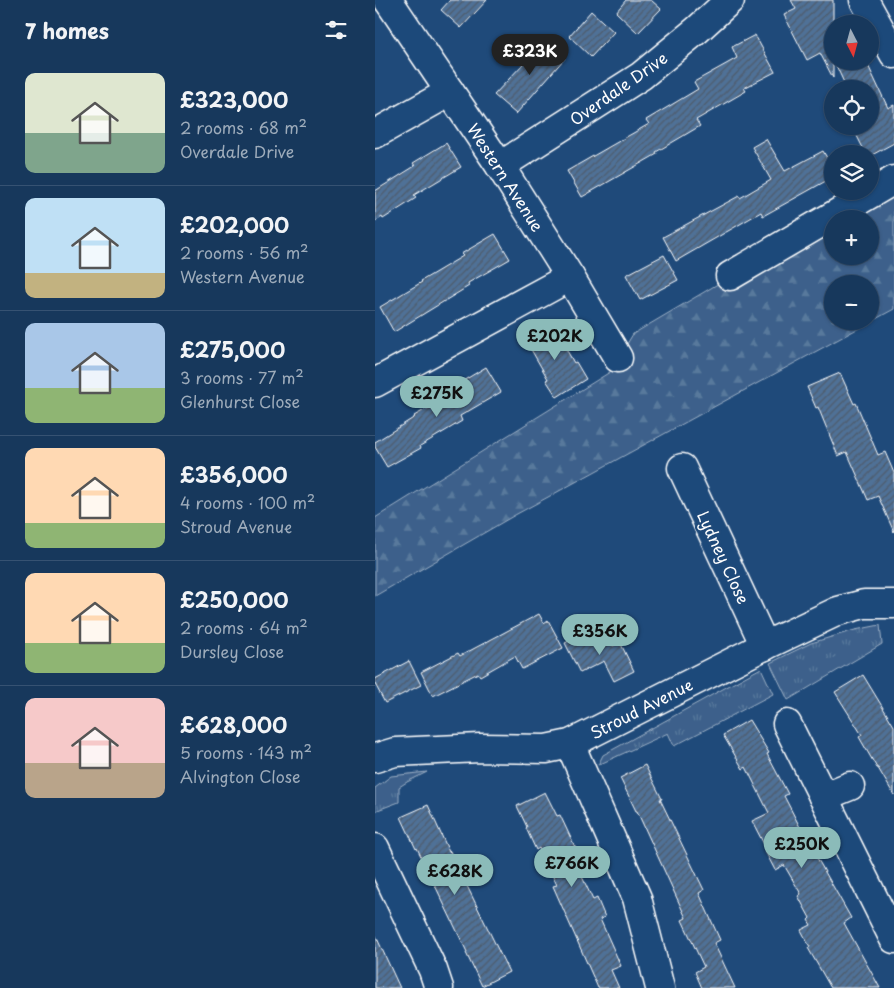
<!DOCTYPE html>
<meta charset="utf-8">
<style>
:root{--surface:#17385c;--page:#244365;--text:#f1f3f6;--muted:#9eacbb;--line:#365272;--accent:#8bbbb9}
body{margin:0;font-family:"Playpen Sans",sans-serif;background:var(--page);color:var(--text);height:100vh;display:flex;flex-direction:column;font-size:19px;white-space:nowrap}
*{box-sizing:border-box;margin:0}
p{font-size:16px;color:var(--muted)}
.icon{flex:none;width:28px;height:28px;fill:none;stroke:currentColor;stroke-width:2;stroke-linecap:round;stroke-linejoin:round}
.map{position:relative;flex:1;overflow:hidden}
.side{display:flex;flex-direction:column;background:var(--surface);width:375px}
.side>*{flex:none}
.needle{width:32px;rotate:174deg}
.fabs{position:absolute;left:449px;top:15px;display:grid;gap:10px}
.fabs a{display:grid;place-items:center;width:55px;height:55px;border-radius:50%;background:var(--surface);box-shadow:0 1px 4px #0004,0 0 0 1px var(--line);font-size:25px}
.price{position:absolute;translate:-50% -42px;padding:0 11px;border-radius:18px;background:var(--accent);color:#111;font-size:16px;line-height:32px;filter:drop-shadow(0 1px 2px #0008)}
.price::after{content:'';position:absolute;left:50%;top:30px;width:15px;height:11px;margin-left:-8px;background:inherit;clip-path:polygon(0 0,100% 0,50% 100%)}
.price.on{background:#222;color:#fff}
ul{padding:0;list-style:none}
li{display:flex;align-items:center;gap:15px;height:125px;padding:0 25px}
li+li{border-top:1px solid var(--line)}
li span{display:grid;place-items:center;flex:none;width:140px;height:100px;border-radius:10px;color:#555}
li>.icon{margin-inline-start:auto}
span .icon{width:60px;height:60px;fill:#fffc;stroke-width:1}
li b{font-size:21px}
h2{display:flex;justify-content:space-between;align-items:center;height:60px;padding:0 25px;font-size:21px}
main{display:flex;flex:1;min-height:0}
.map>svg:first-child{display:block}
</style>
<main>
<section class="side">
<h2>7 homes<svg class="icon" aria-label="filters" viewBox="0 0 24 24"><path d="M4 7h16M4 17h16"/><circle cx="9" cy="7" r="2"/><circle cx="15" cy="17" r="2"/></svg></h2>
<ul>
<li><span style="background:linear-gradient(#dfe7d0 60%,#7fa58c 0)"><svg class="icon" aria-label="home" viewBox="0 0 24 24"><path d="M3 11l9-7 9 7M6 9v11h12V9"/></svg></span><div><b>£323,000</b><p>2 rooms · 68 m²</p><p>Overdale Drive</p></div></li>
<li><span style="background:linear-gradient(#bfe0f5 75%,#c2b280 0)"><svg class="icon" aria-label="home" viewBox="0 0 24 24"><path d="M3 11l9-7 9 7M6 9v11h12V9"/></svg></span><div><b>£202,000</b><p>2 rooms · 56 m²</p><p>Western Avenue</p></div></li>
<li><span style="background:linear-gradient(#a9c7e8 65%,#8fb573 0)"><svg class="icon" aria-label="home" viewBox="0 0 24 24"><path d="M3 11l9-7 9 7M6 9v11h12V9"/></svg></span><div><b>£275,000</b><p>3 rooms · 77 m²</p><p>Glenhurst Close</p></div></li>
<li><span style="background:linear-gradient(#ffd9b3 75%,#8fb573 0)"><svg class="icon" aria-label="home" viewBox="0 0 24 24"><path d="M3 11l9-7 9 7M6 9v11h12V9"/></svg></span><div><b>£356,000</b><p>4 rooms · 100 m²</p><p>Stroud Avenue</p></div></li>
<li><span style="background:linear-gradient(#ffd9b3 70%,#8fb573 0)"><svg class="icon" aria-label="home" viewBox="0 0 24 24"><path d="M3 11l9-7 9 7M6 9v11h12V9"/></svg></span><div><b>£250,000</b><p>2 rooms · 64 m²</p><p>Dursley Close</p></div></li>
<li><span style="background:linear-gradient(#f6c9c9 65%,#b9a48a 0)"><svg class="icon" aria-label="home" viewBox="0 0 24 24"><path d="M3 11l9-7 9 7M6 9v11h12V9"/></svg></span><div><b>£628,000</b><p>5 rooms · 143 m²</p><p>Alvington Close</p></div></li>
</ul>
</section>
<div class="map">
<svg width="519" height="988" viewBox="0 0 519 988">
<defs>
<pattern id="grass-tufts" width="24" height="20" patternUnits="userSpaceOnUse" patternTransform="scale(1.25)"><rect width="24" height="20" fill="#3c618b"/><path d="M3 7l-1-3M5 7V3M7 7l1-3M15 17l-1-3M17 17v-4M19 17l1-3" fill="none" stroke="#59799c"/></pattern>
<pattern id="forest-firs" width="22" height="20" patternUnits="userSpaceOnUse" patternTransform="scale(1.25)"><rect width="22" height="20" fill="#3c618b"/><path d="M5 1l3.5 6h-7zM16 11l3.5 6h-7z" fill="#59799c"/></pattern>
<pattern id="building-hatch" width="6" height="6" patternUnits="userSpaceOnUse" patternTransform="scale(1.25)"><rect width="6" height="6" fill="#507197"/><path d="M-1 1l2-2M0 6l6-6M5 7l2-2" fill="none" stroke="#4e5b6a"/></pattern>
</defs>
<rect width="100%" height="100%" fill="#1f4a7a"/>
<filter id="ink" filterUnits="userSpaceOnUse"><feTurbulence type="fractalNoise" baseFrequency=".02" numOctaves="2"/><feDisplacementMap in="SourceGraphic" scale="10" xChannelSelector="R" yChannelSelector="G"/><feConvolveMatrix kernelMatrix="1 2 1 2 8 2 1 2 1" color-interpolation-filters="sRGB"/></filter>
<g filter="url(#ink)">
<!-- grass -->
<g fill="url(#grass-tufts)" stroke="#9eb0c5">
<polygon points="505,625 507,644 413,700 395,663 436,643 480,630"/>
<polygon points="386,668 398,694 299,746 293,733 223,765 228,755"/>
<polygon points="52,772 32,782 24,787 24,802 0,811 0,788 16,776"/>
</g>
<!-- forest -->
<path fill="url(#forest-firs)" stroke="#9eb0c5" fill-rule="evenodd" d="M519,180v129l-379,206 -140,81v-78l235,-146 23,-38zM458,219h37v37h-37zM458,284h37v37h-37z"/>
<!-- building -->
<g fill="url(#building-hatch)" stroke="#fff">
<polygon points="75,0 112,0 86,28 66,10"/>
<polygon points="251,0 276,0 286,9 263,33 241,12"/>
<polygon points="416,0 458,0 458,78 445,53 432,60 409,15 421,9"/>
<polygon points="216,11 239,32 216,57 194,36"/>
<polygon points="380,35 400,72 369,88 371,91 321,120 325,126 281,152 282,154 207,197 192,171 274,124 271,120 323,89 319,82 362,58 357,47"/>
<polygon points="168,38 190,58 141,114 119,95 148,64 145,62"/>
<polygon points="459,61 491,61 513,108 519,105 519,143 495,156 495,154 491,154 477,126 495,126 495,89 472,89"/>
<polygon points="391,139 410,171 448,151 458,168 458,177 388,216 386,212 301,261 288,237 364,196 365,198 396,180 377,147"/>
<polygon points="71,143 86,167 39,195 41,198 8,219 7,217 0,222 0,191 40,166 38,163"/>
<polygon points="120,234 135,259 93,283 94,286 19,332 5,307 47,282 46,281 88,256 86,254"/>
<polygon points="289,255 303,280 265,300 251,275"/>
<polygon points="177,324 199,363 201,362 211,379 182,397 171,380 173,379 150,339"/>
<polygon points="111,367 126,392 85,416 87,421 45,446 46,448 12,467 0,447 0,442 40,417 39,416 81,392 78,387"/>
<polygon points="465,373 479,404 481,403 503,455 510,452 519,473 519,532 503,496 493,500 472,452 463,456 443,407 441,408 432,387"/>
<polygon points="164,614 169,623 173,620 188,648 147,669 140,656 105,676 103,673 58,696 46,672 83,653 85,656"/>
<polygon points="210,632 216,645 234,636 238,646 245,642 259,671 239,681 229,661 205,673 190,643"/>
<polygon points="34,661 46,685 10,703 0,684 0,679"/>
<polygon points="488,675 519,726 519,795 503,768 502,768 484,737 487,735 460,692"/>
<polygon points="374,720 394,753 392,754 413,794 409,796 427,831 428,830 438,849 437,849 476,918 469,923 505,988 456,988 433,948 435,947 426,930 436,925 433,920 435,918 423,896 426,894 409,865 400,870 390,851 392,850 377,821 394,813 371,767 368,769 348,735"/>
<polygon points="270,765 287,799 285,799 329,890 324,893 345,940 339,943 360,988 327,988 320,972 329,967 307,920 311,918 262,811 261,811 245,778"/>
<polygon points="170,792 182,816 185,815 208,864 202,866 218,900 222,898 230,917 225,919 246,966 236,970 244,988 223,988 178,886 182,885 164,848 161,850 151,828 152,827 142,806"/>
<polygon points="53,805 74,852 75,851 134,972 107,986 91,953 92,952 42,848 41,849 26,817"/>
<polygon points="0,934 25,988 0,988"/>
</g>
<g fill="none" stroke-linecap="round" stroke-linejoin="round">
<!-- minor casing -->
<g stroke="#fff" stroke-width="31">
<g id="minor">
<polyline points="13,0 125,166 195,277 243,358"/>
<polyline points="489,0 519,54"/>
<polyline points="0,134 75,92"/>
<polyline points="125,166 266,76 322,30 355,0"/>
<polyline points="355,276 519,180"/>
<polyline points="0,383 195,277"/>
<polyline points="307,468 390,646"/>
<polyline points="412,724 519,939"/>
<polyline points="195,744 262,898 285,988"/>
<polyline points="0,758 20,752 105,748 171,749 195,744 383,649 463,611 489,604 519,604"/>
<polyline points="448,797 475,786"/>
<polyline points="0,848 58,970 64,988"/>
</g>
</g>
<!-- minor -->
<use href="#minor" stroke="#1f4a7a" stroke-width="28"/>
</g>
</g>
<g text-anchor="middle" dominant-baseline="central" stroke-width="4.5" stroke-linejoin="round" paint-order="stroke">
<!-- street labels -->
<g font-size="16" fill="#fff" stroke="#1f4a7a">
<text transform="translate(243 88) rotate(-35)">Overdale Drive</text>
<text transform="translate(131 177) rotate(57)">Western Avenue</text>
<text transform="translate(349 557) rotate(65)">Lydney Close</text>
<text transform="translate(266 708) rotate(-27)">Stroud Avenue</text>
</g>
</g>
</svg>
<div class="fabs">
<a><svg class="needle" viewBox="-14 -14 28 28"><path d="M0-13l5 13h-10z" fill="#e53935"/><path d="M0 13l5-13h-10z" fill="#9eacbb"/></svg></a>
<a><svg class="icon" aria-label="locate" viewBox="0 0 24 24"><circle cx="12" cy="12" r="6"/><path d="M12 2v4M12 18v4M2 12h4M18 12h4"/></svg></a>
<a><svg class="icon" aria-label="layers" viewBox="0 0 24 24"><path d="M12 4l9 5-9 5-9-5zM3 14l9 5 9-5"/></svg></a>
<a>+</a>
<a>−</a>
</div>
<b class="price on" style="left:155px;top:76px">£323K</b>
<b class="price" style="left:180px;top:361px">£202K</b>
<b class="price" style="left:62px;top:418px">£275K</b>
<b class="price" style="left:225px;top:656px">£356K</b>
<b class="price" style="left:427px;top:869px">£250K</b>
<b class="price" style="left:197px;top:888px">£766K</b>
<b class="price" style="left:80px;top:896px">£628K</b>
</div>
</main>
